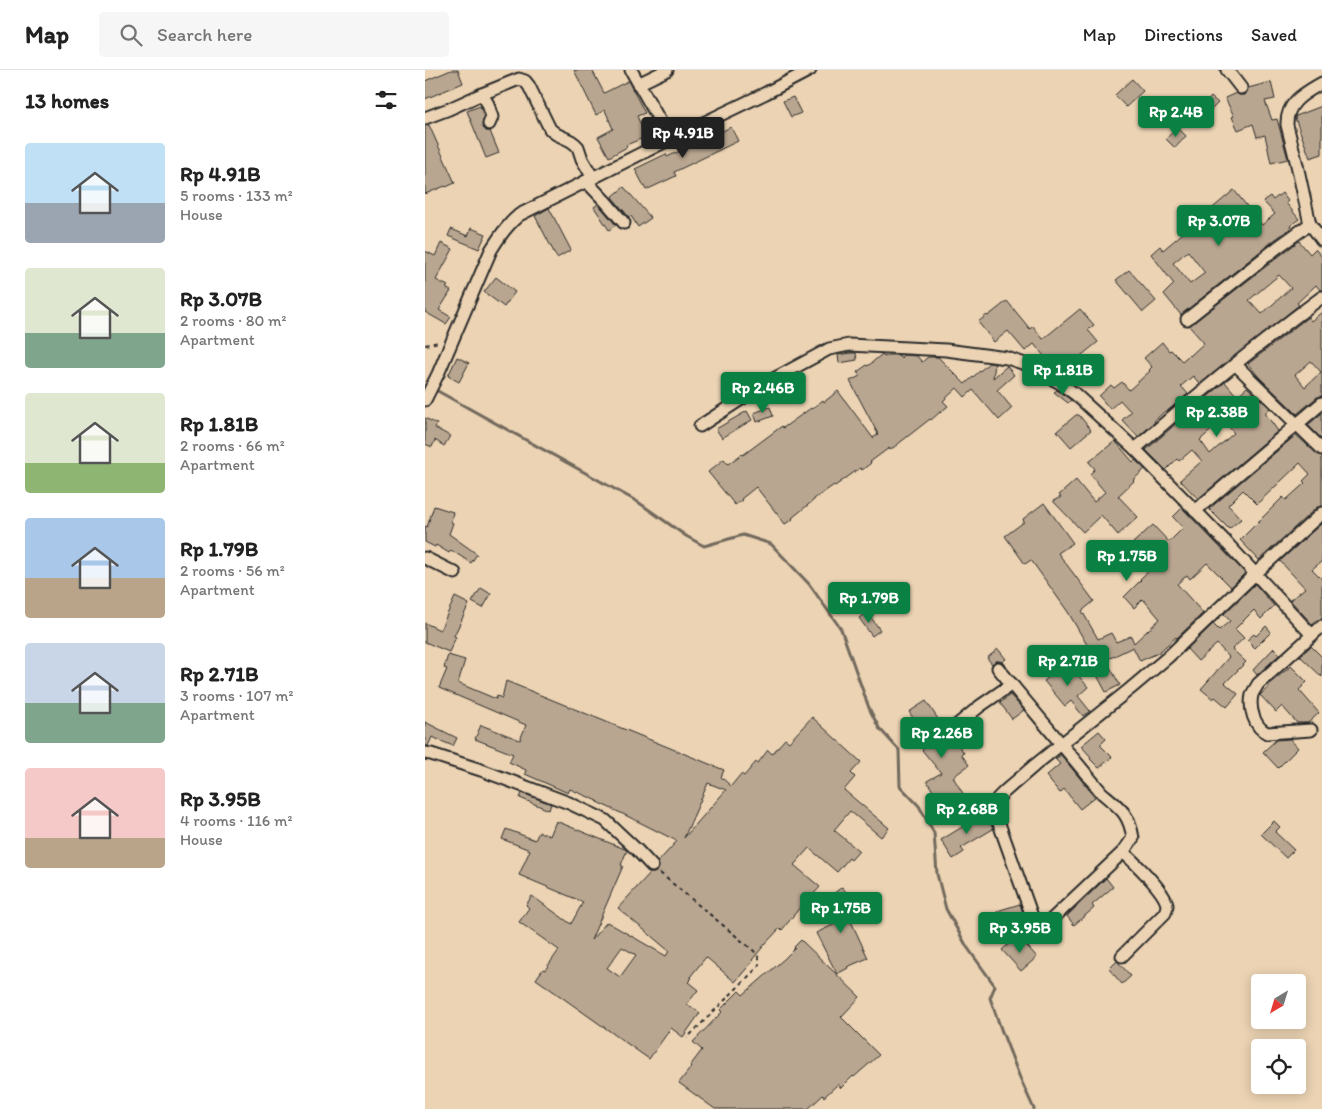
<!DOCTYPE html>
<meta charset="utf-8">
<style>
:root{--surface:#fff;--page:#f6f6f6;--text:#222;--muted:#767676;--line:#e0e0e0;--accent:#0b8043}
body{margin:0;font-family:Itim,sans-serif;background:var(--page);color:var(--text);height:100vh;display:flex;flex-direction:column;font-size:19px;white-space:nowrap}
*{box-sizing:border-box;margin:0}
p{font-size:16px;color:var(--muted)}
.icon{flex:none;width:28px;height:28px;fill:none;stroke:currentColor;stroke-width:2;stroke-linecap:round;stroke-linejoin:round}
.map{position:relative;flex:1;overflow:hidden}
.drawer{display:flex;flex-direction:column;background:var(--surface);width:425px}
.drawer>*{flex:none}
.needle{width:32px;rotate:218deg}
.controls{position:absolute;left:826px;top:904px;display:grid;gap:10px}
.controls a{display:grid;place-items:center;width:55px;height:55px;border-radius:5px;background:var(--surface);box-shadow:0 2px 12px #0003;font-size:25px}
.price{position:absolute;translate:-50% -42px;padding:0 11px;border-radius:5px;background:var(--accent);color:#fff;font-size:16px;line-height:32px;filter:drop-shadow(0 1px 2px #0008)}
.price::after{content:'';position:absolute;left:50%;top:30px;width:15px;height:11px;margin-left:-8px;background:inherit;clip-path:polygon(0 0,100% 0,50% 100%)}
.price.active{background:#222;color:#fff}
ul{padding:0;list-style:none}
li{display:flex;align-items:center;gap:15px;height:125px;padding:0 25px}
li span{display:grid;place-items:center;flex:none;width:140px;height:100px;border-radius:5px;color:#555}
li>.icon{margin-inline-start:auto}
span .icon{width:60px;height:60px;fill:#fffc;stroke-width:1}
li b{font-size:21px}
h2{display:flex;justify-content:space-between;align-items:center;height:60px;padding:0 25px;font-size:21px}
header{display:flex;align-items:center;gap:30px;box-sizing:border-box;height:70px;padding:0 25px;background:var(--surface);border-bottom:1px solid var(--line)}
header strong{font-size:24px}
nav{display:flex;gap:28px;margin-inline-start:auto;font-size:18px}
.search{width:350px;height:45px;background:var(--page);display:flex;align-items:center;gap:12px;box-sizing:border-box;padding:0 18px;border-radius:5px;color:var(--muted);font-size:19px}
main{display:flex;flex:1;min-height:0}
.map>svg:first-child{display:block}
</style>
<header>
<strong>Map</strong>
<div class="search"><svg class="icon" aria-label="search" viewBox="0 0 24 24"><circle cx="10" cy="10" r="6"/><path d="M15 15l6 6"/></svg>Search here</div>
<nav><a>Map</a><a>Directions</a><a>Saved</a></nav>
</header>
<main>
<section class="drawer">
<h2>13 homes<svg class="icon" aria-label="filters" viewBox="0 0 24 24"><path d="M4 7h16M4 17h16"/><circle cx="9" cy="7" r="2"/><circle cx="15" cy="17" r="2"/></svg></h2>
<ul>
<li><span style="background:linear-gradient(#bfe0f5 60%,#9aa5b1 0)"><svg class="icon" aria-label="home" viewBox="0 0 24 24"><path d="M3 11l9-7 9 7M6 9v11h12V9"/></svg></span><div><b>Rp 4.91B</b><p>5 rooms · 133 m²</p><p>House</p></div></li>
<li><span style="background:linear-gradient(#dfe7d0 65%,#7fa58c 0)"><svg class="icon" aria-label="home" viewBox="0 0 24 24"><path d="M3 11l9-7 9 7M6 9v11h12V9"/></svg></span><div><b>Rp 3.07B</b><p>2 rooms · 80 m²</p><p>Apartment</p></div></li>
<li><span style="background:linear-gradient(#dfe7d0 70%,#8fb573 0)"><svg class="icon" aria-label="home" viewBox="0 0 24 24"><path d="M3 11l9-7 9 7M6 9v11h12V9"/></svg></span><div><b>Rp 1.81B</b><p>2 rooms · 66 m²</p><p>Apartment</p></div></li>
<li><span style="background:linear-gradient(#a9c7e8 60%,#b9a48a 0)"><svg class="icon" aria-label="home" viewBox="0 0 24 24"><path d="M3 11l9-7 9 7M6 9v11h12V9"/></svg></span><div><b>Rp 1.79B</b><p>2 rooms · 56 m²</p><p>Apartment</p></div></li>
<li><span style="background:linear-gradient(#c9d6e8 60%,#7fa58c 0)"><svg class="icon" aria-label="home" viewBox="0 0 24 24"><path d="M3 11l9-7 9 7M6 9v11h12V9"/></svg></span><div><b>Rp 2.71B</b><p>3 rooms · 107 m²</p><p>Apartment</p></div></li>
<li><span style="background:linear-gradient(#f6c9c9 70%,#b9a48a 0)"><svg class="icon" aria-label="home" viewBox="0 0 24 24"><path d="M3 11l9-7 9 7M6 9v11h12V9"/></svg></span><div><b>Rp 3.95B</b><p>4 rooms · 116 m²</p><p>House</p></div></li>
</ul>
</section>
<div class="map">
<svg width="897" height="1039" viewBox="0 0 897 1039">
<rect width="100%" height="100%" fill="#ebd3b3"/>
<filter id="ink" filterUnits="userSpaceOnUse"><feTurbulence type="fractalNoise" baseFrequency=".02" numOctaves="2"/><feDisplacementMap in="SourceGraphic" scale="10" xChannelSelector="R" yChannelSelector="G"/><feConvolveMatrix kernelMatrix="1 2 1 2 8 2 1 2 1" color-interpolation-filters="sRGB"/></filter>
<g filter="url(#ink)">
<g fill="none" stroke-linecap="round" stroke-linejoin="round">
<!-- stream -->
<polyline stroke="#72695d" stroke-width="3" points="9,319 213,432 261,466 279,476 318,465 346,474 384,514 416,559 444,638 454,658 474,680 475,716 494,736 509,763 512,804 521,839 542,877 570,916 565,928 576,959 595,1008 609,1039"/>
</g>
<!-- building -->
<g fill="#b9a690" stroke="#2b2b2b" fill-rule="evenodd">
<polygon points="26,0 33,0 38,13 0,29 0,11"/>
<polygon points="149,0 167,0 179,23 203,11 220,43 212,46 221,67 201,75 202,77 184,87 173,67 188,59 180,40 171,45"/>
<polygon points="707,9 718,21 701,37 690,25"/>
<polygon points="846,12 850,29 840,31 847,50 852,49 863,89 846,93 840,65 832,67 828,54 813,60 807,47 809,46 800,28 811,23 814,25 818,25 821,24 823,18"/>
<polygon points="368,27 376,43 366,47 358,31"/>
<polygon points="786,27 793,33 785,41 779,35"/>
<polygon points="775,32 783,41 773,50 765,41"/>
<polygon points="55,36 59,47 57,55 61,61 65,61 74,83 61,88 42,41"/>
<polygon points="897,36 897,84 885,88 870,48 871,46"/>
<polygon points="0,55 4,55 30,113 21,117 20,116 0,124"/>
<polygon points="306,57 313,71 249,102 251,106 221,120 210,99 241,84 242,87"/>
<polygon points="752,57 761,66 750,78 741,69"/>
<polygon points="199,117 226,148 213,157 206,146 204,147 187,127"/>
<path d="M809,120l28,35 13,-11 -12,-13 7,-5 3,4 9,-7 6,8 -2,2 13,16 -9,7 1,2 -18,13 -92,74 -17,-21 10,-10 -23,-30 9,-8 3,4zM763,181l17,22 -15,11 -17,-21z"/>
<polygon points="173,134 191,155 184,160 169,137"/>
<polygon points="124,138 146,180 132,188 110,146"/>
<polygon points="46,158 61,164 54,179 23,166 26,159 43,166"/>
<path d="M874,171l11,13 5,-5 7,8v33h-2l-4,-5 -19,18 2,2 -99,79 -7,-8 -12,10 7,8 -22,18 -1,-1 -11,10 1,1 -17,15 -16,-17 9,-8 -11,-12 -10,9 -11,-13 12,-11 3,3 8,-6 7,8 21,-19 -1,-1 3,-3 -8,-9 18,-16 7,9 2,-1 11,11 7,-6 1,1 14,-13 -15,-17zM854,205l12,13 -29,26 -13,-14z"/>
<polygon points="16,173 28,179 11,210 23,216 21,218 26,221 14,240 26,247 21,254 0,242 0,181 10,186"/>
<polygon points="704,200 731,231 718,242 691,210"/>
<polygon points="71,207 90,222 79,237 59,222"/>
<polygon points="582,231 605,259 608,256 618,269 655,239 669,255 663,260 673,272 647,293 640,285 631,292 628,288 624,292 609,274 600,281 583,261 569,272 553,252 562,245 563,246"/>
<path d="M897,242v84l-5,1 -20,17 -38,-37 -11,-13 60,-47 3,4zM886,291l10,11 -16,15 -10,-12z"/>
<polygon points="425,283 431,283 432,290 414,293 413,285"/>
<polygon points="457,284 460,287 463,285 474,285 476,288 478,285 492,286 497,292 503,287 513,287 540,314 564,293 570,294 568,308 582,296 589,305 572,320 587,338 574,350 548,320 540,327 532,318 518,331 523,336 515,343 515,342 506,350 505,349 473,374 465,380 464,378 445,392 446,393 437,400 435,398 410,416 409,415 389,429 389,430 367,448 368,449 360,454 331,417 316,429 317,430 310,435 283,402 299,389 303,394 317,384 318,385 357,356 358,358 386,338 387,339 398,330 399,332 413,321 448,368 453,364 425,311 435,306 432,302 442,295 443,296"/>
<polygon points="32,287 44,293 34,312 23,306"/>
<path d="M800,312l12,14 10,-9 23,21 -5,5 13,18 -80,68 -18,-19 22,-19 -10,-11 -13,11 -2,-2 -11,11 -20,-20 32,-28 3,3 12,-11 6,6 14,-11 -8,-10zM798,350l11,13 -24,21 -10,-14z"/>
<polygon points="632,320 646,330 643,333 629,322"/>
<polygon points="345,337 348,346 332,352 329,343"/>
<polygon points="322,341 327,350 297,368 291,359"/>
<polygon points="897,343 897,369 883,355"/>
<polygon points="651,345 654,345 666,360 646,377 632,361"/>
<polygon points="0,348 12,354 10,358 25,366 19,376 10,370 7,377 0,374"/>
<polygon points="871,365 892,384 897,386 897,436 892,437 834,490 815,470 858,427 861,430 880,413 878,411 885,404 875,393 832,434 818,420 803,435 816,449 804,459 784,439"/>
<polygon points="690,371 708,392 710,390 720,399 708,410 709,411 693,426 713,447 693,465 676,445 658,462 628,431 636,427 634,425 651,410 669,432 680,422 665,404 670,399 664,392"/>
<polygon points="619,433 648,473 633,483 669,531 657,541 673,569 686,563 691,572 706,566 709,573 735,549 718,529 709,538 699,527 716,510 715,509 729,496 708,473 728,455 744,472 758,458 748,447 757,438 820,503 806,517 782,493 765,509 762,505 752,514 778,543 752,568 751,567 733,583 715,591 708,577 681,590 695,615 681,622 660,583 665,580 643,542 606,490 600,494 580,466 599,452 598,449"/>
<polygon points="9,436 28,442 26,452 28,453 24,464 52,484 46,493 26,480 24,483 11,475 10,477 0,472 0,456 2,457"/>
<polygon points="897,453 897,491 887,499 897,509 897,549 892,550 887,554 865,530 880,518 855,491"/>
<polygon points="830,514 849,536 836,549 829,540 810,559 819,568 807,579 821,592 800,613 813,624 802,637 790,627 788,629 776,619 804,587 792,574 773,591 762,579 788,554 794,560 805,551 799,544"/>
<polygon points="56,518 66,524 58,538 47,532"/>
<polygon points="30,527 44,534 29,566 31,567 24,582 0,572 0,553 15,560"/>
<polygon points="442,542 455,560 447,566 434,548"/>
<polygon points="841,556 846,562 830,578 822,570 829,564 831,566"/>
<polygon points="886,576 897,587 897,607 875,586"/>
<polygon points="849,578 855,584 832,605 828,600"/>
<polygon points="573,579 581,589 577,592 571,591 567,594 562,588"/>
<path d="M23,585l17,5 -7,23 38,16 1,-3 5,2 4,-17 218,89 -3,7 10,9 10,-12 3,2 12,-14 2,1 10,-13 4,4 13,-15 4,3 23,-25 49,45 -10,11 4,4 -11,13 45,38 -8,9 -31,-26 -16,19 25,21 -8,9 -2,-2 -12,14 -28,-24 -15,17 26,22 -18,20 -1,-1 -19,24 -2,-2 -14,15 -14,17 1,1 -18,21 -29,-25 -16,20 2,1 -4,4 10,8 -11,14 13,9 -17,24 -12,-9 -22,31 -113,-80 7,-10 2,1 14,-20 -40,-28 10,-14 -3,-3 6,-9 39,28 12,-22 -64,-27 11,-25 -28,-11 4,-10 29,11 4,-8 11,4 6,-15 71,29 -6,15 2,1 -32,74 16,-18 59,34 3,-5 -51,-43 32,-35h4l3,-2 2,-3 -1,-6 19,-21 -52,-26 -28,-13 1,-1 -28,-12 -2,4 -43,-19 1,-4 -17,-8 4,-8 -38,-15 6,-14 39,15 6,-15 -87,-37 8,-19 -3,-1zM283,713l18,7 -42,48zM197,877l14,8 -16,22 -13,-9z"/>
<polygon points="642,592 663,617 653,626 665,641 658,646 646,631 640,636 619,611"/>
<polygon points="866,596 882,612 874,620 894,643 883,653 872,653 857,636 851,642 835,625 844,617 843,615"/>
<polygon points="585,625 599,640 587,649 575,633"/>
<polygon points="501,631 519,658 520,664 523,667 527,667 539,683 536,684 544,695 528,707 543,732 522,745 502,711 516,703 497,680 505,673 484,642"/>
<polygon points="0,652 32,668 28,676 7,667 3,676 0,676"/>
<polygon points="674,661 681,669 675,675 687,687 674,698 665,689 666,687 656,676"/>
<polygon points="865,669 873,678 853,698 838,682 851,670"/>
<polygon points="636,685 670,727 655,739 639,719 635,723 621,706 635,694 630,689"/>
<polygon points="97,723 126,734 124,740 95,728"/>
<polygon points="560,743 568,759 536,778 539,782 528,789 516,770"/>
<polygon points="849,751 855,757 850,762 869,780 861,788 836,764"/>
<polygon points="681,808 688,817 667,835 669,838 649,855 642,846"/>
<polygon points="417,817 426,828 418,834 443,888 422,897 423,898 412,904 391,863 410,854 395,834"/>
<polygon points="595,834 600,849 577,856 572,841"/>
<polygon points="593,866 612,887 596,901 577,880"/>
<polygon points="376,870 435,927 416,947 454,985 429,1007 428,1006 416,1018 413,1014 399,1027 398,1025 383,1039 290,1039 254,1013 266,997 265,996 277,980 268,972 297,942 295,940 314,921 318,925 359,889 370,878 369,877"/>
<polygon points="692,891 706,906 697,914 684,899"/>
</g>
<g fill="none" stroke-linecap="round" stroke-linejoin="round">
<!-- minor casing -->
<g stroke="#2b2b2b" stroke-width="15">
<g id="minor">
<polyline points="206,0 245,69"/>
<polyline points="802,0 816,18"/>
<path d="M897,13c-17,10 -36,19 -35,42l10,40 13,59 12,16"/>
<polyline points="213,14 242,0"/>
<polyline points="57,24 63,34 67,47 64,54"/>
<polyline points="0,48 24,39 57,24 94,9 100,11 104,16 125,59 131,64 146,71 150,74 153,77 157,89 168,108"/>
<polyline points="161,111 181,132 199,153"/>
<polyline points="762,249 853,177 885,154"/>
<polyline points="810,294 897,379"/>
<path d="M0,330l13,-26 53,-124c9,-14 16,-25 28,-35l151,-76 96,-46 44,-23"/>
<polyline points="275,356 341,313 404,279 424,275 521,280 582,288 600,294 635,313 650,324 710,379 799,470 887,565"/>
<path d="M710,379c60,-53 122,-104 187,-152"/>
<polyline points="770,441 897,333"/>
<polyline points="0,488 30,503"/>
<path d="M573,598l104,125c18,15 27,20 31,45l-10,14"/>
<polyline points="526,660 555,636 587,614"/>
<path d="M886,660l-44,3c-13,-6 -18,-25 -15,-38 1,-4 5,-8 6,-11l64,-58"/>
<polyline points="0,683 6,684 56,700 144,733 180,750 212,780 227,796"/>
<path d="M697,886l43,-43c1,-3 2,-6 2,-8 -2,-14 -33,-43 -44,-53l-74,70c-7,5 -11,3 -16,-3l-37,-104 -1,-6 1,-6 2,-5 6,-6 31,-27 95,-76 38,-32 87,-83 67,-61"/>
</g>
</g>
<!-- path -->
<g stroke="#2b2b2b" stroke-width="2" stroke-dasharray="4 4" stroke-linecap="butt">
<polyline points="0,275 14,272"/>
<polyline points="235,803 329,881 334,888 334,895 331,899 262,968"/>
</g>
<!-- minor -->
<use href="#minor" stroke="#ebd3b3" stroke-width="11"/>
</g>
</g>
</svg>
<div class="controls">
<a><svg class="needle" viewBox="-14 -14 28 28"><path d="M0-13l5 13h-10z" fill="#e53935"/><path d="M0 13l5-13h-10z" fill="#767676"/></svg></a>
<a><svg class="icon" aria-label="locate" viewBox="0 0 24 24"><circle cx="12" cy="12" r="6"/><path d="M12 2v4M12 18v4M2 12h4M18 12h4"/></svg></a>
</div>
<b class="price" style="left:751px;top:68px">Rp 2.4B</b>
<b class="price active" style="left:258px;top:89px">Rp 4.91B</b>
<b class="price" style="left:794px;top:177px">Rp 3.07B</b>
<b class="price" style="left:638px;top:326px">Rp 1.81B</b>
<b class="price" style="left:338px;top:344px">Rp 2.46B</b>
<b class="price" style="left:792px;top:368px">Rp 2.38B</b>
<b class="price" style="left:702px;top:512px">Rp 1.75B</b>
<b class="price" style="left:444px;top:554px">Rp 1.79B</b>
<b class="price" style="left:643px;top:617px">Rp 2.71B</b>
<b class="price" style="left:517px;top:689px">Rp 2.26B</b>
<b class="price" style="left:542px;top:765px">Rp 2.68B</b>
<b class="price" style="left:416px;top:864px">Rp 1.75B</b>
<b class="price" style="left:595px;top:884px">Rp 3.95B</b>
</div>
</main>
